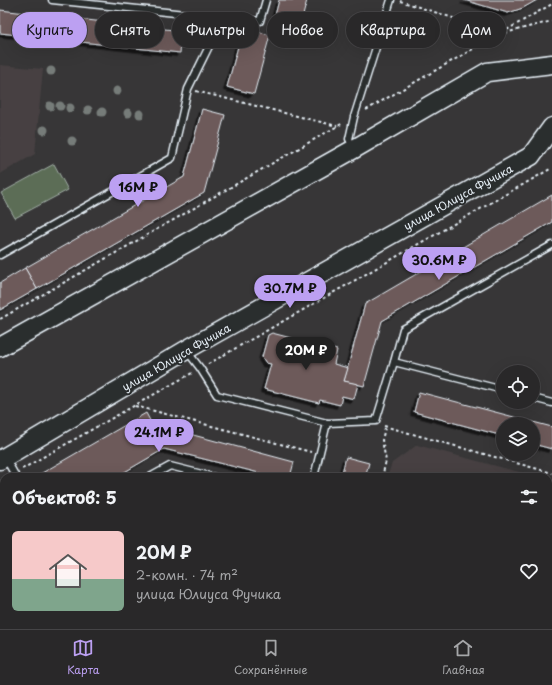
<!DOCTYPE html>
<html lang="ru">
<meta charset="utf-8">
<style>
:root{--surface:#292829;--page:#313031;--text:#f1f3f6;--muted:#a5a6a8;--line:#454446;--accent:#bca0f2}
body{margin:0;font-family:"Playpen Sans",sans-serif;background:var(--page);color:var(--text);height:100vh;display:flex;flex-direction:column;font-size:15px;white-space:nowrap}
*{box-sizing:border-box;margin:0}
p{font-size:13px;color:var(--muted)}
.icon{flex:none;width:22px;height:22px;fill:none;stroke:currentColor;stroke-width:2;stroke-linecap:round;stroke-linejoin:round}
.map{position:relative;flex:1;overflow:hidden}
.sheet{position:absolute;left:0px;top:473px;width:552px;height:156px;display:flex;flex-direction:column;background:var(--surface);border-radius:12px 12px 0 0;box-shadow:0 4px 16px #0002,0 0 0 1px var(--line)}
.sheet>*{flex:none}
.hud{position:absolute;left:12px;top:12px;width:528px;height:36px;display:flex;gap:8px}
.fabs{position:absolute;left:496px;top:365px;display:grid;gap:8px}
.fabs a{display:grid;place-items:center;width:44px;height:44px;border-radius:50%;background:var(--surface);box-shadow:0 4px 16px #0002,0 0 0 1px var(--line);font-size:20px}
.price{position:absolute;translate:-50% -34px;padding:0 9px;border-radius:14px;background:var(--accent);color:#111;font-size:13px;line-height:26px;filter:drop-shadow(0 1px 2px #0008)}
.price::after{content:'';position:absolute;left:50%;top:24px;width:12px;height:9px;margin-left:-6px;background:inherit;clip-path:polygon(0 0,100% 0,50% 100%)}
.price.on{background:#222;color:#fff}
ul{padding:0;list-style:none}
li{display:flex;align-items:center;gap:12px;height:100px;padding:0 12px}
li span{display:grid;place-items:center;flex:none;width:112px;height:80px;border-radius:6px;color:#555}
li>.icon{margin-inline-start:auto}
span .icon{width:48px;height:48px;fill:#fffc;stroke-width:1}
li b{font-size:17px}
h2{display:flex;justify-content:space-between;align-items:center;height:48px;padding:0 12px;font-size:17px}
.chip{padding:0 14px;border-radius:18px;background:var(--surface);box-shadow:0 4px 16px #0002,0 0 0 1px var(--line);font-size:14px;line-height:36px}
.chip.on{background:var(--accent);color:#111}
.menu{display:flex;justify-content:space-around;align-items:center;height:56px;border-top:1px solid var(--line);background:var(--surface);font-size:11px;color:var(--muted)}
.menu a{display:grid;justify-items:center;gap:2px}
.menu .on{color:var(--accent)}
.map>svg:first-child{display:block}
</style>
<div class="map">
<svg width="552" height="629" viewBox="0 0 552 629">
<defs>
<filter id="shadow"><feDropShadow dx="-3.5" dy="3.5" stdDeviation="0" flood-color="#0009"/></filter>
</defs>
<rect width="100%" height="100%" fill="#373637"/>
<filter id="ink" filterUnits="userSpaceOnUse"><feTurbulence type="fractalNoise" baseFrequency=".025" numOctaves="2"/><feDisplacementMap in="SourceGraphic" scale="8" xChannelSelector="R" yChannelSelector="G"/><feConvolveMatrix kernelMatrix="1 2 1 2 8 2 1 2 1" color-interpolation-filters="sRGB"/></filter>
<g filter="url(#ink)">
<!-- built -->
<g fill="#474142">
<polygon points="0,65 43,69 35,154 0,174"/>
<polygon points="417,445 538,477 387,477 392,463"/>
<polygon points="548,480 552,481 552,629 341,629 342,625 548,625"/>
</g>
<!-- pitch -->
<polygon fill="#5c6d56" stroke="#a2afa7" points="54,164 68,190 15,218 1,193"/>
<!-- building -->
<g fill="#6d5a5a" stroke="#e8f1f8" filter="url(#shadow)">
<polygon points="279,0 307,0 296,42 270,35"/>
<polygon points="464,0 537,0 523,8 508,13"/>
<polygon points="0,10 182,31 180,53 0,33"/>
<polygon points="243,28 270,35 254,94 227,87"/>
<polygon points="202,109 225,115 204,193 37,289 25,268 184,177"/>
<polygon points="552,195 552,222 382,321 364,386 344,381 365,304"/>
<polygon points="25,268 37,289 0,310 0,283"/>
<polygon points="272,333 337,350 334,364 348,368 344,381 358,384 354,399 342,396 340,405 320,400 319,403 264,389 271,364 266,363 262,357 268,335"/>
<polygon points="419,392 552,427 552,449 533,444 533,424 503,424 503,436 414,412"/>
<polygon points="146,413 155,430 167,428 294,462 290,477 275,477 164,449 116,477 35,477"/>
<polygon points="346,457 369,463 365,477 341,477"/>
<polygon points="4,495 4,541 0,544 0,497"/>
<polygon points="548,598 552,599 552,624 548,623"/>
<polygon points="64,625 127,625 143,629 63,629"/>
<polygon points="299,625 323,625 322,629 300,629 298,628"/>
<polygon points="426,625 436,625 435,627 444,629 425,629"/>
<polygon points="479,625 501,625 499,629 478,629"/>
</g>
<g fill="none" stroke-linecap="round" stroke-linejoin="round">
<!-- lane casing -->
<g stroke="#e8f1f8" stroke-width="9">
<g id="lane">
<polyline points="52,0 223,18"/>
<polyline points="353,147 349,139 354,117 391,0"/>
<polyline points="0,255 172,158 188,89 223,18 260,21 266,0"/>
<polyline points="187,351 200,368 217,395 327,423"/>
<polyline points="394,362 503,390"/>
<polyline points="533,398 552,403"/>
<polyline points="6,459 16,477"/>
<polyline points="150,477 170,466 214,477"/>
<polyline points="314,477 327,423 376,421 394,362 403,329 552,245"/>
<polyline points="0,562 4,560"/>
<polyline points="209,625 227,629"/>
<polyline points="0,626 4,624"/>
<polyline points="276,629 277,625"/>
</g>
</g>
<!-- secondary casing -->
<g stroke="#e8f1f8" stroke-width="21">
<g id="secondary">
<polyline points="0,347 354,149 487,72 552,64"/>
<polyline points="0,460 186,350 531,156 552,127"/>
</g>
</g>
<!-- path -->
<g stroke="#e8f1f8" stroke-width="2" stroke-dasharray="3 3" stroke-linecap="butt">
<polyline points="400,1 500,33"/>
<polyline points="505,33 552,21"/>
<polyline points="196,91 337,126"/>
<polyline points="366,110 552,4"/>
<polyline points="0,319 343,123"/>
<polyline points="208,364 552,168"/>
<polyline points="135,406 311,452"/>
<polyline points="384,426 552,473"/>
<polyline points="22,469 192,373"/>
<polyline points="382,477 386,461 382,440 385,428"/>
<polyline points="0,482 4,480"/>
<polyline points="336,629 337,625"/>
</g>
<!-- lane -->
<use href="#lane" stroke="#2a2d2e" stroke-width="6"/>
<!-- secondary -->
<use href="#secondary" stroke="#2a2d2e" stroke-width="18"/>
</g>
<!-- trees -->
<g fill="#767c79">
<circle cx="51" cy="71" r="4.5"/>
<circle cx="117" cy="91" r="4.5"/>
<circle cx="50" cy="106" r="4.5"/>
<circle cx="60" cy="106" r="4.5"/>
<circle cx="70" cy="108" r="4.5"/>
<circle cx="88" cy="110" r="4.5"/>
<circle cx="102" cy="112" r="4.5"/>
<circle cx="128" cy="113" r="4.5"/>
<circle cx="140" cy="114" r="4.5"/>
<circle cx="44" cy="130" r="4.5"/>
<circle cx="72" cy="141" r="4.5"/>
</g>
</g>
<g text-anchor="middle" dominant-baseline="central" stroke-width="4" stroke-linejoin="round" paint-order="stroke">
<!-- street labels -->
<g font-size="11" fill="#e8f1f8" stroke="#2a2d2e">
<text transform="translate(458 197) rotate(-29)">улица Юлиуса Фучика</text>
<text transform="translate(176 357) rotate(-30)">улица Юлиуса Фучика</text>
</g>
</g>
</svg>
<div class="fabs">
<a><svg class="icon" aria-label="locate" viewBox="0 0 24 24"><circle cx="12" cy="12" r="6"/><path d="M12 2v4M12 18v4M2 12h4M18 12h4"/></svg></a>
<a><svg class="icon" aria-label="layers" viewBox="0 0 24 24"><path d="M12 4l9 5-9 5-9-5zM3 14l9 5 9-5"/></svg></a>
</div>
<b class="price" style="left:138px;top:208px">16M ₽</b>
<b class="price" style="left:439px;top:281px">30.6M ₽</b>
<b class="price" style="left:290px;top:309px">30.7M ₽</b>
<b class="price on" style="left:306px;top:371px">20M ₽</b>
<b class="price" style="left:159px;top:453px">24.1M ₽</b>
<div class="hud">
<a class="chip on">Купить</a>
<a class="chip">Снять</a>
<a class="chip">Фильтры</a>
<a class="chip">Новое</a>
<a class="chip">Квартира</a>
<a class="chip">Дом</a>
</div>
<section class="sheet">
<h2>Объектов: 5<svg class="icon" aria-label="filters" viewBox="0 0 24 24"><path d="M4 7h16M4 17h16"/><circle cx="9" cy="7" r="2"/><circle cx="15" cy="17" r="2"/></svg></h2>
<ul>
<li><span style="background:linear-gradient(#f6c9c9 60%,#7fa58c 0)"><svg class="icon" aria-label="home" viewBox="0 0 24 24"><path d="M3 11l9-7 9 7M6 9v11h12V9"/></svg></span><div><b>20M ₽</b><p>2-комн. · 74 m²</p><p>улица Юлиуса Фучика</p></div><svg class="icon" aria-label="heart" viewBox="0 0 24 24"><path d="M12 20l-8-8c-3-5 5-10 8-4 3-6 11-1 8 4z"/></svg></li>
</ul>
</section>
</div>
<nav class="menu">
<a class="on"><svg class="icon" aria-label="map" viewBox="0 0 24 24"><path d="M3 6l6-2 6 2 6-2v14l-6 2-6-2-6 2zM9 4v14M15 6v14"/></svg>Карта</a>
<a><svg class="icon" aria-label="saved" viewBox="0 0 24 24"><path d="M7 4h10v16l-5-4-5 4z"/></svg>Сохранённые</a>
<a><svg class="icon" aria-label="home" viewBox="0 0 24 24"><path d="M3 11l9-7 9 7M6 9v11h12V9"/></svg>Главная</a>
</nav>
